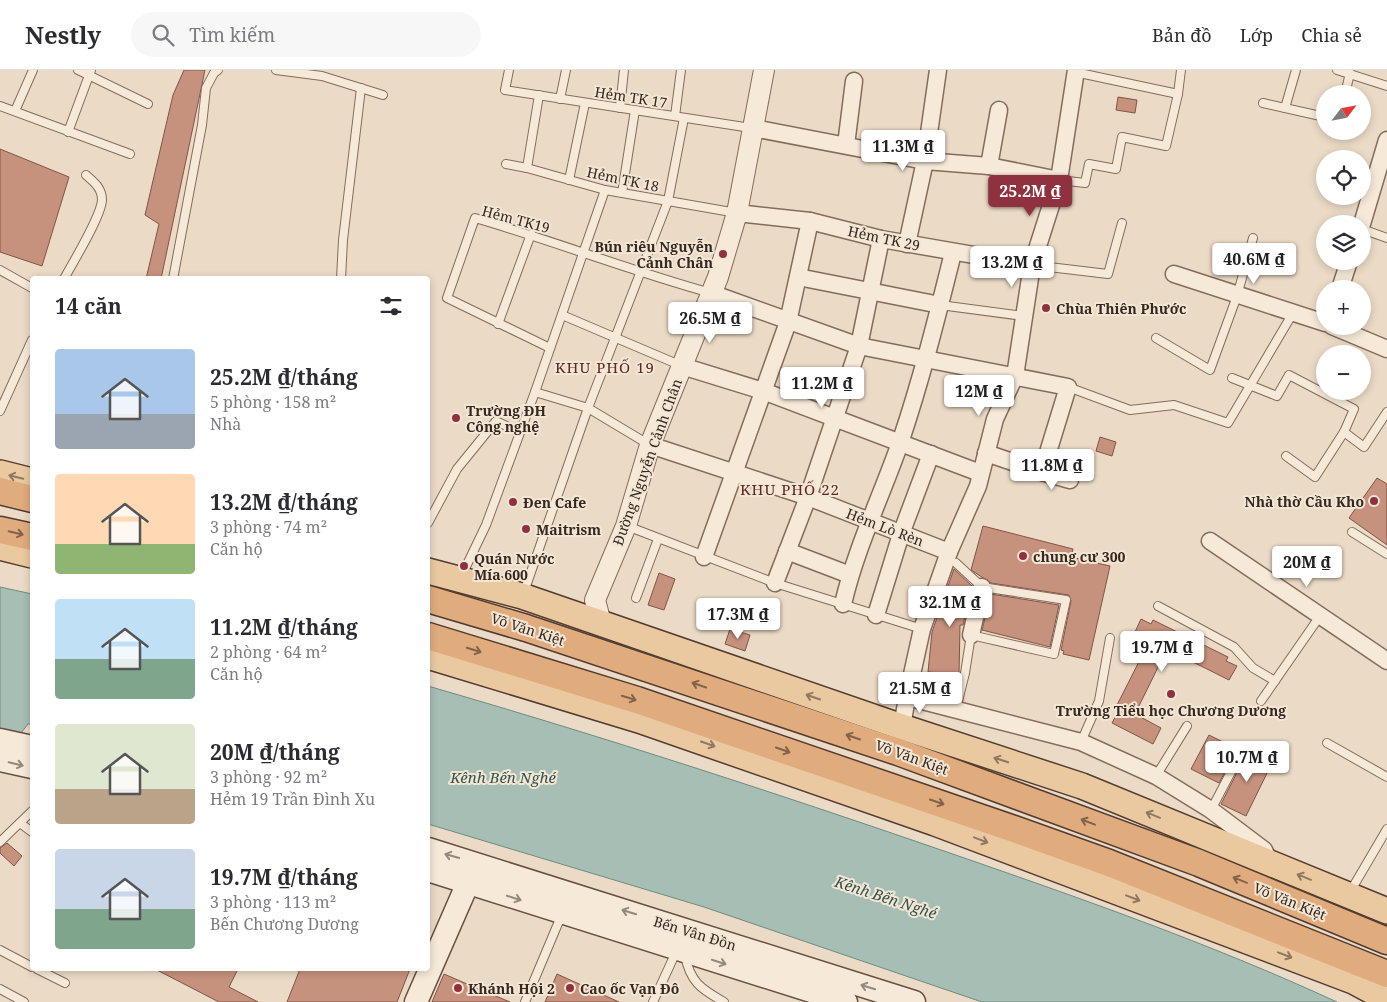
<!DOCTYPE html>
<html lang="vi">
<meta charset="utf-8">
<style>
:root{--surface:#fff;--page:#f7f7f7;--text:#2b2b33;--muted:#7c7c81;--line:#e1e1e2;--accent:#8f313e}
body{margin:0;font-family:"Noto Serif",serif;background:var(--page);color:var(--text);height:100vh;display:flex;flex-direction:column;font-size:19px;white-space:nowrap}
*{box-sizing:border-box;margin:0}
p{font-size:16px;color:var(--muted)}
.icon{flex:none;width:28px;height:28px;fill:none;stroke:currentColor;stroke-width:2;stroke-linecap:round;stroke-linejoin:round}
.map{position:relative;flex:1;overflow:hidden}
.drawer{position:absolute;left:30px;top:206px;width:400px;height:695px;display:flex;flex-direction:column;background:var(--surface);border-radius:5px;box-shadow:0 2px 8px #0003}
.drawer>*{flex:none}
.needle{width:32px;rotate:58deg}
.buttons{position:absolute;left:1316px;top:15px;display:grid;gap:10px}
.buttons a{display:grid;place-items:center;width:55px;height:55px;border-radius:50%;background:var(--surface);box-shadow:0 2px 8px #0003;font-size:25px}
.price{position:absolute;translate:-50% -42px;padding:0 11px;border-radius:5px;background:#fff;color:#222;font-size:16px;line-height:32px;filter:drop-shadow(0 1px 2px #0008)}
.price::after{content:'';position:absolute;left:50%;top:30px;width:15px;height:11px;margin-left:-8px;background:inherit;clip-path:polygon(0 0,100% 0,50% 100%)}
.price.selected{background:var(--accent);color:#fff}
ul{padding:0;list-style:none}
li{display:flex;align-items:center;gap:15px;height:125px;padding:0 25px}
li span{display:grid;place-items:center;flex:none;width:140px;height:100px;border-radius:5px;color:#555}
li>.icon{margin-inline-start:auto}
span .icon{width:60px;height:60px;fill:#fffc;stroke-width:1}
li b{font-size:21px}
h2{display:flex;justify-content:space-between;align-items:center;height:60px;padding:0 25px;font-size:21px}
header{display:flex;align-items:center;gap:30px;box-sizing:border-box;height:70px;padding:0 25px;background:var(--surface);border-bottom:1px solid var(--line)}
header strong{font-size:24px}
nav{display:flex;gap:28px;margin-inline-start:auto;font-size:18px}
.search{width:350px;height:45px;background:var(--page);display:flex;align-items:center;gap:12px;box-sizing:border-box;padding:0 18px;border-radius:28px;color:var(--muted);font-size:19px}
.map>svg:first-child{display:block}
</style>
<header>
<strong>Nestly</strong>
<div class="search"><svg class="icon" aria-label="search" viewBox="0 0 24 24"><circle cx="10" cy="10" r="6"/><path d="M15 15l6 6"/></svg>Tìm kiếm</div>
<nav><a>Bản đồ</a><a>Lớp</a><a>Chia sẻ</a></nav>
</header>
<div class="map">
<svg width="1387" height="932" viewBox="0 0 1387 932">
<rect width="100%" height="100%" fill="#ebdac5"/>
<!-- water -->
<g fill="#a6beb4" stroke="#6e8c80">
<polygon points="0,517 32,524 32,654 28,654 0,690"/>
<path d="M428,616c173,50 345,106 516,165 133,46 265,92 393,151h-355l-278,-95 -276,-83z"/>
</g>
<!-- building -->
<g fill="#c6927e" stroke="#825444">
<polygon points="184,0 205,0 161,209 146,209 159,154 145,145 173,25"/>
<polygon points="1118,27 1137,30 1135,43 1116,40"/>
<polygon points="0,79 69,107 42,196 0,182"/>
<polygon points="1100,367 1116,372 1112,386 1096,381"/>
<polygon points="1377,408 1387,414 1387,475 1349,448"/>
<polygon points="983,456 1073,479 1071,487 1110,496 1089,590 1063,584 1064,581 1061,580 1071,531 1069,525 991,513 971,500"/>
<polygon points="954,499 972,516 963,555 960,555 959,605 928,602 932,562"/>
<polygon points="659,503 675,509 664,540 648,535"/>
<polygon points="991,524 1059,535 1050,577 982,560"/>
<polygon points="1141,549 1151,554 1153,550 1228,587 1226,591 1237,596 1229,610 1167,579 1135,644 1161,658 1153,674 1112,653 1121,636 1117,635 1150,570 1135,562"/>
<polygon points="730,559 750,565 745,581 725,574"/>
<polygon points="1209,665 1237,679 1219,713 1191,699"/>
<polygon points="1249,679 1273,691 1246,746 1221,734"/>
<polygon points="7,773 22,786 14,796 0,783 0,778"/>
<polygon points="155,899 238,899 229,917 258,932 219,932"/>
<polygon points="300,899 410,899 397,932 287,932"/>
<polygon points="444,904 467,914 510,932 432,932"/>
<polygon points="557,904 619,932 545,932"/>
</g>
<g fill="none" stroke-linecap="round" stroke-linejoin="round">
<!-- service casing -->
<g stroke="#846c5c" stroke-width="10">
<g id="service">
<polyline points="78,0 148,34"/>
<polyline points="276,0 322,6 383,25"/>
<polyline points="509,0 505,20 751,58"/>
<polyline points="1337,0 1387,16"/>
<polyline points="1075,2 1178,24 1181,0"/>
<polyline points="1345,24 1350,3"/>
<polyline points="560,29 566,0"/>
<polyline points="1263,33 1325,47"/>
<polyline points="0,36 130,84"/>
<polyline points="620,38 624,0"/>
<polyline points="1285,38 1296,0"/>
<polyline points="15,41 33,0"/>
<polyline points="675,46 681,0"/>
<polyline points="68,62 91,0"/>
<polyline points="506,94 527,98 605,120 737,143"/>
<polyline points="527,98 539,25"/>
<polyline points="569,110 585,33"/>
<polyline points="1059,110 1085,113 1089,94 1116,99 1122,67 1166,76 1178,24"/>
<polyline points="622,123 635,40"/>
<polyline points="1362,159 1387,168"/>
<polyline points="1032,195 1108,204 1122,153"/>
<polyline points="0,200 32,218"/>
<path d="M64,209c9,-17 37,-62 38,-79 0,-12 -8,-18 -16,-25"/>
<polyline points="173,209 202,55 206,18 214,3 218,0"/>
<polyline points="341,209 343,170 361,18"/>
<polyline points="940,235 1023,246"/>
<polyline points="562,245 682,296"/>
<polyline points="498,254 531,164"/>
<polyline points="1156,268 1210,300 1237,226 1253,168"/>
<path d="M550,278l-103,-50 28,-80c79,23 156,53 236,75"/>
<polyline points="1232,308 1277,326 1289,305 1354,339 1344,362 1315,407 1286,386"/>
<polyline points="1068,317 1130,340 1174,335 1228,353 1293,243"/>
<polyline points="535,322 588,338 648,374"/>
<polyline points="0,341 32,270"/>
<polyline points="1344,362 1364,377 1387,342"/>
<polyline points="428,453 457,399 496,351 519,362"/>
<polyline points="627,456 775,513 922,559"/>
<polyline points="1352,462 1387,484"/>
<polyline points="461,507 486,455 535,322 605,120"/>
<polyline points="524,522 588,338 668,131 684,48"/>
<polyline points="636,528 658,469"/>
<polyline points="1158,536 1234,577 1253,598 1275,611"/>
<polyline points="1261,631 1320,546"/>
<polyline points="956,639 965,603 971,565 1054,584 1066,530 982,517 956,493"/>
<polyline points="1081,672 1099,631 1110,568"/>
<polyline points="1327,673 1387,707"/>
<polyline points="1156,706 1187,656"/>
<polyline points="1211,740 1243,679"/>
<polyline points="20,753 32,762"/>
<polyline points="0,772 32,741"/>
<polyline points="1350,822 1387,759"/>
<polyline points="0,880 32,897"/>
<path d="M685,885c5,27 16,34 39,47"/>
<polyline points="37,899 65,913"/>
<polyline points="0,919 24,932"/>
<polyline points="525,932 562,844"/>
<polyline points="653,932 676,882"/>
</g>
</g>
<!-- minor casing -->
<g stroke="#846c5c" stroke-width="19">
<g id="minor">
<polyline points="753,58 925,91 989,96 1059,110"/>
<polyline points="846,75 854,11"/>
<polyline points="989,96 999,40"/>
<polyline points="737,143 810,151 881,169 1032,195"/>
<polyline points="1362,154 1387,70"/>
<polyline points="907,174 925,91 938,0"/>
<polyline points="1174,204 1325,253"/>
<polyline points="798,207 940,235"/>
<polyline points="1340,219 1349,191"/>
<polyline points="711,223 859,276 1068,317 1042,402 986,383"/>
<polyline points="1332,256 1387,279"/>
<polyline points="682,296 763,321 980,403"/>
<polyline points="650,375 808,427 949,482"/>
<polyline points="1042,402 1070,410"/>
<polyline points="1210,471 1387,591"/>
<polyline points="787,481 850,505"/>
<polyline points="704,487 788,252 810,151"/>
<polyline points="775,513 808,427 859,276 881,169"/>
<path d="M843,534c13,-56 38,-107 57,-161 21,-62 37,-126 53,-190"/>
<polyline points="876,545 901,464 931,384"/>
<polyline points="971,565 982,517"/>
<polyline points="907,627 1081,672 1156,706 1211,740 1264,780 1268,788"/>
<polyline points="902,657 907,627 922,559 949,482 978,416 995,349 1015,306 1032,195 1059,110 1076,0"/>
</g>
</g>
<!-- tertiary casing -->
<g stroke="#846c5c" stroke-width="22">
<polyline id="tertiary" points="601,553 595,530 626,456 650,375 718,207 737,143 764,0"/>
</g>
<!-- secondary casing -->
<g stroke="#664e40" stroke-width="25">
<g id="secondary">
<polyline points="0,670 32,677"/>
<polyline points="0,690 32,697"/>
<polyline points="428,779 914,932"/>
<polyline points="428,800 846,932"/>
<polyline points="416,932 474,799"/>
</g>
</g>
<!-- primary casing -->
<g stroke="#523c30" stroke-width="28">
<g id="primary">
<polyline points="0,403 32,411"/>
<polyline points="0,477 32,485"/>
<polyline points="428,501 522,526 902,657 1082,716 1387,841"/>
<polyline points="428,586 639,650 935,753 1353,911 1387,929"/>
</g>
</g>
<!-- trunk casing -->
<g stroke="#523c30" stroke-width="29">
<g id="trunk">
<polyline points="0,421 32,429"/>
<polyline points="0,460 32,467"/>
<polyline points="428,529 526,558 898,682 1199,793 1387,871"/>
<polyline points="428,566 637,630 1014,759 1109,793 1387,904"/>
</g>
</g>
<!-- service -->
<use href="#service" stroke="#f6e9d8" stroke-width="8"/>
<!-- minor -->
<use href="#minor" stroke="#f6e9d8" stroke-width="16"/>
<!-- tertiary -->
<use href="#tertiary" stroke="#f6e9d8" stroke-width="20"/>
<!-- secondary -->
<use href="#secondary" stroke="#f6e9d8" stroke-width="22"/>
<!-- primary -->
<use href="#primary" stroke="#ebc9a0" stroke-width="25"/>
<!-- trunk -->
<use href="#trunk" stroke="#e0ac7e" stroke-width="26"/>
</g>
<!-- one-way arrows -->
<defs><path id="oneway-shaft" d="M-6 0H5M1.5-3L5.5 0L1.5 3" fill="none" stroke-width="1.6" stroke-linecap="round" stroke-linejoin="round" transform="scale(1.25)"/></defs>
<g stroke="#907860">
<use href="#oneway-shaft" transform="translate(16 407) rotate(-166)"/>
<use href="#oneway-shaft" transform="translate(813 627) rotate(-161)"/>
<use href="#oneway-shaft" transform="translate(708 674) rotate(19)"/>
<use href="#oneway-shaft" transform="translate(1001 690) rotate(-162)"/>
<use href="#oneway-shaft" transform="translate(1153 745) rotate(-158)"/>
<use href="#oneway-shaft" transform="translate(981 770) rotate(21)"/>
<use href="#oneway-shaft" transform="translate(1304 807) rotate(-158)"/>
<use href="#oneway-shaft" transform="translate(1133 828) rotate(21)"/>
<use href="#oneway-shaft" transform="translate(1285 885) rotate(21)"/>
</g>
<g stroke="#82634a">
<use href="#oneway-shaft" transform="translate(16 463) rotate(13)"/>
<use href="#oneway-shaft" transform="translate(474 580) rotate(17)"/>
<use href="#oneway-shaft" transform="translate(699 615) rotate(-161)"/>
<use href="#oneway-shaft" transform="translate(629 628) rotate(17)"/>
<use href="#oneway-shaft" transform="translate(853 667) rotate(-161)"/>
<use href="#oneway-shaft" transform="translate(783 680) rotate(19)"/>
<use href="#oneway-shaft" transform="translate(937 732) rotate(19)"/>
<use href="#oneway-shaft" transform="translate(1088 752) rotate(-159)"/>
<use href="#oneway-shaft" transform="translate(1240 810) rotate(-158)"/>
</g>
<g stroke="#96887c">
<use href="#oneway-shaft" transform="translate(16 694) rotate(13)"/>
<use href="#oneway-shaft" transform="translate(452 786) rotate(-164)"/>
<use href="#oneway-shaft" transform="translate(514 828) rotate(18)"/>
<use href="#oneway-shaft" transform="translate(629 842) rotate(-163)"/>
<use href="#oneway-shaft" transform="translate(719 892) rotate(18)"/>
<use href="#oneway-shaft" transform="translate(868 917) rotate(-163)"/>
</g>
<!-- markers -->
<g fill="#8f313e" stroke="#f3e6d4" stroke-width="2">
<circle cx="723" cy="184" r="5"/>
<circle cx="1046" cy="238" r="5"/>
<circle cx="456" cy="348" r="5"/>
<circle cx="1374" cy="431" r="5"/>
<circle cx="513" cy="432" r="5"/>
<circle cx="526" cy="459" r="5"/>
<circle cx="1023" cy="486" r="5"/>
<circle cx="464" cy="496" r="5"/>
<circle cx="1171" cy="624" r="5"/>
<circle cx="458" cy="918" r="5"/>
<circle cx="570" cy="918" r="5"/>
</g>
<g text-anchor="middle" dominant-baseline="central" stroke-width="4" stroke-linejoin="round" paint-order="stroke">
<!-- street labels -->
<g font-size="14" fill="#36271f" stroke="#f3e6d4">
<text transform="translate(631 27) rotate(9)">Hẻm TK 17</text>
<text transform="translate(623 109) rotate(12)">Hẻm TK 18</text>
<text transform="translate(516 149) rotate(15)">Hẻm TK19</text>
<text transform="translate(884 168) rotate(12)">Hẻm TK 29</text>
<text transform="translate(647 392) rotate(-70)">Đường Nguyễn Cảnh Chân</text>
<text transform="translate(885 457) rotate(21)">Hẻm Lò Rèn</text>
<text transform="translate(528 559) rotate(18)">Võ Văn Kiệt</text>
<text transform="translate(912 687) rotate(20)">Võ Văn Kiệt</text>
<text transform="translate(1290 831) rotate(22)">Võ Văn Kiệt</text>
<text transform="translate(695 863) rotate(17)">Bến Vân Đồn</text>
</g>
<!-- poi labels -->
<g font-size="14" font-weight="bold" fill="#36271f" stroke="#f3e6d4" text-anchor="start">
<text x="713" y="176" text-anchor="end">Bún riêu Nguyễn<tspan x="713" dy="16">Cảnh Chân</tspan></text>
<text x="1056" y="238">Chùa Thiên Phước</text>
<text x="466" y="340">Trường ĐH<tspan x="466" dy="16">Công nghệ</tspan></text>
<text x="1364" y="431" text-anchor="end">Nhà thờ Cầu Kho</text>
<text x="523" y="432">Đen Cafe</text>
<text x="536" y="459">Maitrism</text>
<text x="1033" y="486">chung cư 300</text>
<text x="474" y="488">Quán Nước<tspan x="474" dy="16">Mía 600</tspan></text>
<text x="1171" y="640" text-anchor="middle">Trường Tiểu học Chương Dương</text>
<text x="468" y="918">Khánh Hội 2</text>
<text x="580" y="918">Cao ốc Vạn Đô</text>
</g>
<!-- neighbourhood labels -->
<g font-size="15" letter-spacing="1" fill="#5f2622" stroke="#f3e6d4">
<text x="605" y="297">KHU PHỐ 19</text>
<text x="790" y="419">KHU PHỐ 22</text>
</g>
<!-- water labels -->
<g font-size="15" font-style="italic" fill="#30544d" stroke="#f3e6d4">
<text x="503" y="707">Kênh Bến Nghé</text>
<text transform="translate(886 827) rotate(18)">Kênh Bến Nghé</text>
</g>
</g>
</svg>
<div class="buttons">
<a><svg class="needle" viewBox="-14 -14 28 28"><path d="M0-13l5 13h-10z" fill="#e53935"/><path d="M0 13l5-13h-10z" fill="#7c7c81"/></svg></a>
<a><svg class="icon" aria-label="locate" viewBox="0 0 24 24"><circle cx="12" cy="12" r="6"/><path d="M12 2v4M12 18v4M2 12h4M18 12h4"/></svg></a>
<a><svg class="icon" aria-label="layers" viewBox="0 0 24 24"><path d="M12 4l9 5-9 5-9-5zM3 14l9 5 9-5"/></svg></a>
<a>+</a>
<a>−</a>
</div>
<b class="price" style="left:903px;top:102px">11.3M ₫</b>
<b class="price selected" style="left:1030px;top:147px">25.2M ₫</b>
<b class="price" style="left:1254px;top:215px">40.6M ₫</b>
<b class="price" style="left:1012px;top:218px">13.2M ₫</b>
<b class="price" style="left:710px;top:274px">26.5M ₫</b>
<b class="price" style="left:822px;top:339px">11.2M ₫</b>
<b class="price" style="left:979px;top:347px">12M ₫</b>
<b class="price" style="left:1052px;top:421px">11.8M ₫</b>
<b class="price" style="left:1307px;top:518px">20M ₫</b>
<b class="price" style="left:950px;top:558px">32.1M ₫</b>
<b class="price" style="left:738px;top:570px">17.3M ₫</b>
<b class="price" style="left:1162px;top:603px">19.7M ₫</b>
<b class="price" style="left:920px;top:644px">21.5M ₫</b>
<b class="price" style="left:1247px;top:713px">10.7M ₫</b>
<section class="drawer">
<h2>14 căn<svg class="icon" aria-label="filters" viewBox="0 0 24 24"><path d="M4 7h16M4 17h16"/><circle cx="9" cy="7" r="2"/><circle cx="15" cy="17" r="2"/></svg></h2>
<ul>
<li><span style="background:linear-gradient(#a9c7e8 65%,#9aa5b1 0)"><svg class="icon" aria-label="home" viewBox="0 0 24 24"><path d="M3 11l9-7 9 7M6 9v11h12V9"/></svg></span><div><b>25.2M ₫/tháng</b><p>5 phòng · 158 m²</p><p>Nhà</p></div></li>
<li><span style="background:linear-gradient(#ffd9b3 70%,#8fb573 0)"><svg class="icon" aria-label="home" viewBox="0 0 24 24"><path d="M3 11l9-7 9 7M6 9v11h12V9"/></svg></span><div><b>13.2M ₫/tháng</b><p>3 phòng · 74 m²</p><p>Căn hộ</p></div></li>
<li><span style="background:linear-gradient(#bfe0f5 60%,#7fa58c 0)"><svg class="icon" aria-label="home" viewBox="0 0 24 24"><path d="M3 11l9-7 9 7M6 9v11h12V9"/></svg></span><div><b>11.2M ₫/tháng</b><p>2 phòng · 64 m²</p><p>Căn hộ</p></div></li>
<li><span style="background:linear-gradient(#dfe7d0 65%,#b9a48a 0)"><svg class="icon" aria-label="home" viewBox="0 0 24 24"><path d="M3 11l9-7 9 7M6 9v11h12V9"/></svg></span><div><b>20M ₫/tháng</b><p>3 phòng · 92 m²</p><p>Hẻm 19 Trần Ðình Xu</p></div></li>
<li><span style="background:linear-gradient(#c9d6e8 60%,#7fa58c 0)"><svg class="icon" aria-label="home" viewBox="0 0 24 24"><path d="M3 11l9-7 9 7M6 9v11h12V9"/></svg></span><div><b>19.7M ₫/tháng</b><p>3 phòng · 113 m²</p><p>Bến Chương Dương</p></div></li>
</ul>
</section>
</div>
